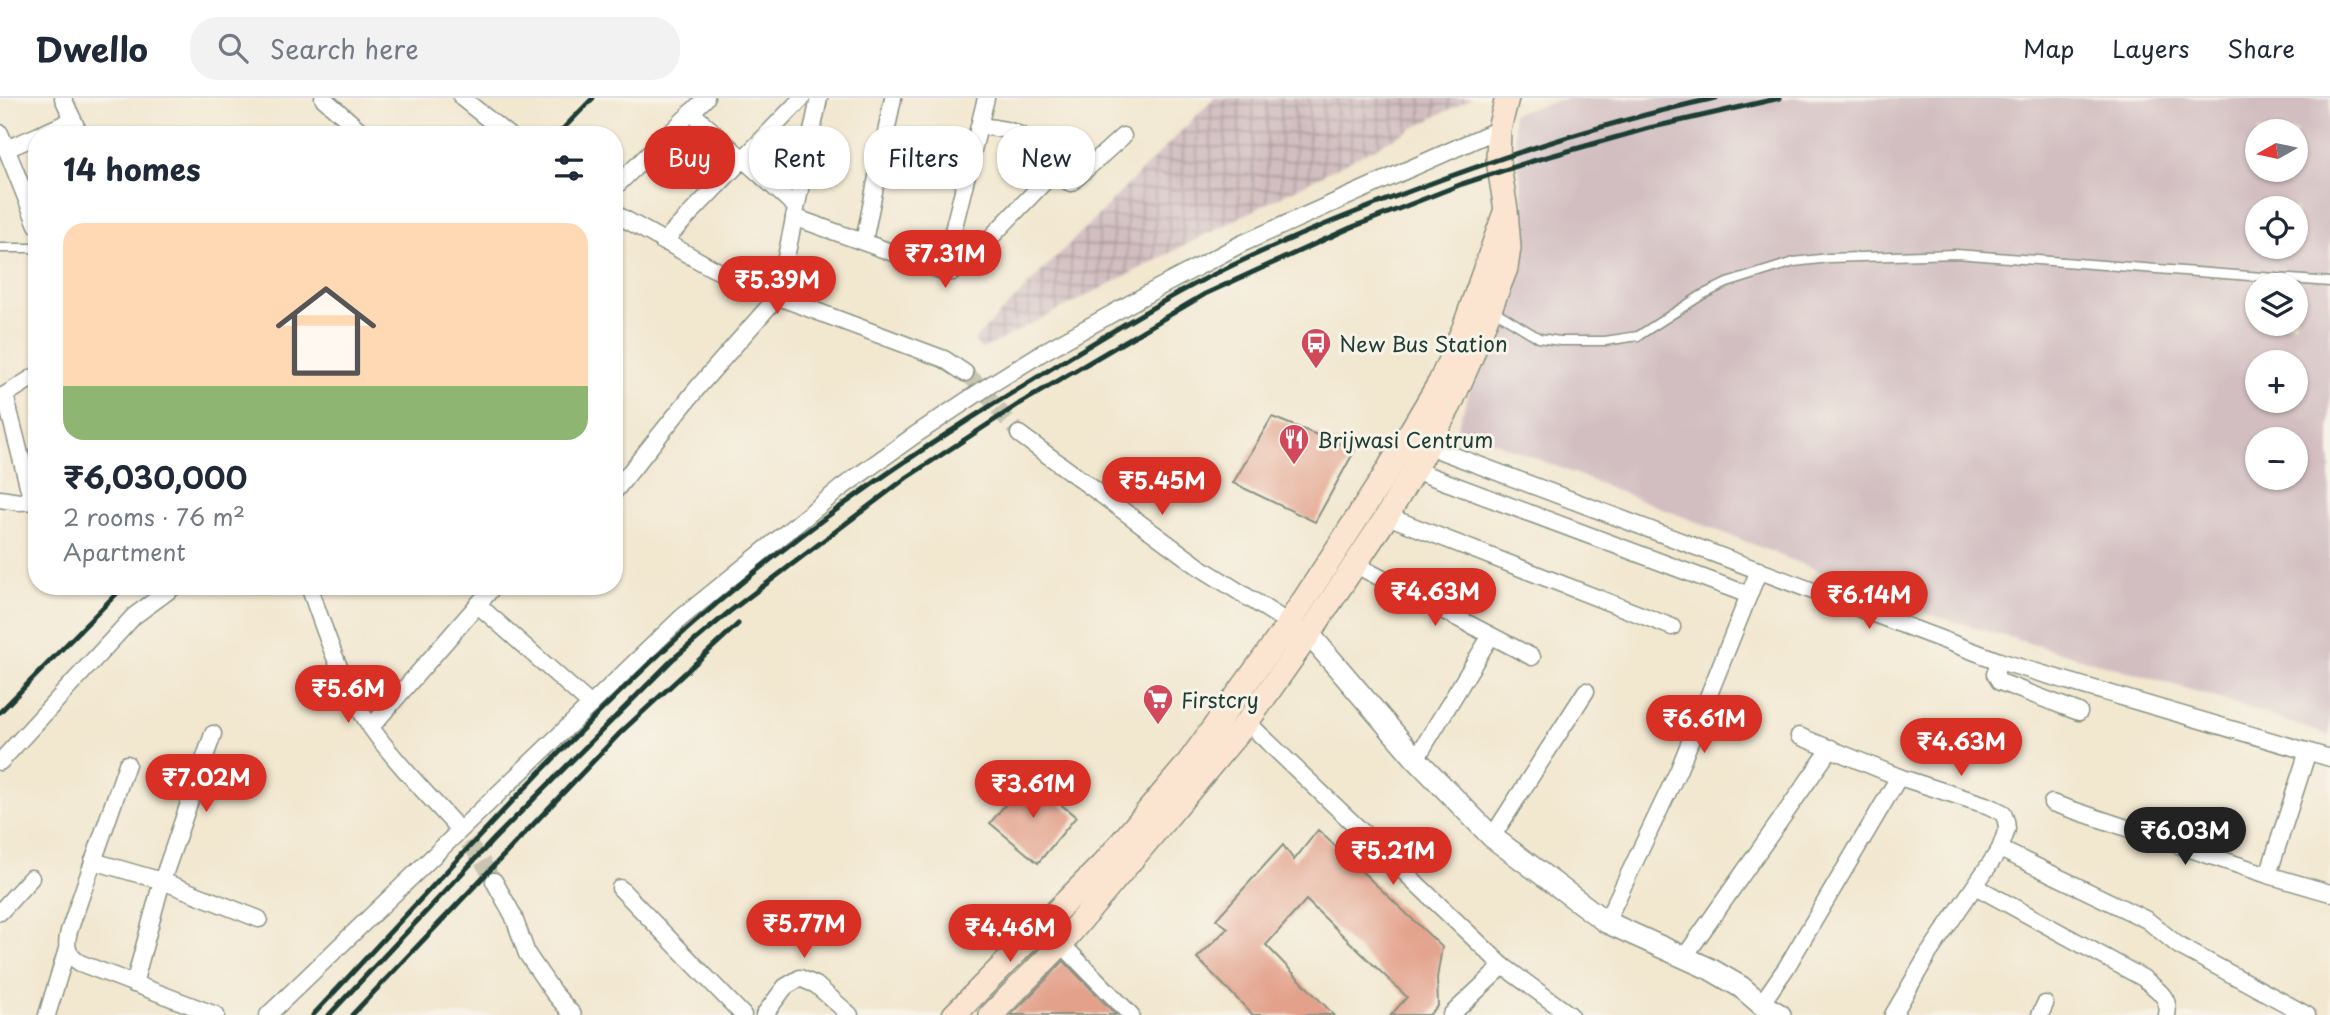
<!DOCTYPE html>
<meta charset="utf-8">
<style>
:root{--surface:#fff;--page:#f2f2f3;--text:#1f2937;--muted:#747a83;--line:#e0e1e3;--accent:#d93025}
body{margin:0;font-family:"Playpen Sans",sans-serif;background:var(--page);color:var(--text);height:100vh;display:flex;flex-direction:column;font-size:26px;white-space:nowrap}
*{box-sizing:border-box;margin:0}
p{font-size:23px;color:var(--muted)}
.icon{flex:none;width:38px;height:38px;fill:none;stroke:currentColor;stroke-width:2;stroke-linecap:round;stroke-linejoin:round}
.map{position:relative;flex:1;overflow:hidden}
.sheet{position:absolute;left:28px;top:28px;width:595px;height:469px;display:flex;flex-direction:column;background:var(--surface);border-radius:28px;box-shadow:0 2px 5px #0004}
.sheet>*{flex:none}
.guide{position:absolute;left:644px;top:28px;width:665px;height:63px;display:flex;gap:14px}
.needle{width:46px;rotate:261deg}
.buttons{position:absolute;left:2245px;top:21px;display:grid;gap:14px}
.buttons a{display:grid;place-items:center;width:63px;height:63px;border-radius:50%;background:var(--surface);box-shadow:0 2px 5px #0004;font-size:35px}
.price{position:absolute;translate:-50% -60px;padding:0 16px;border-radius:24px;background:var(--accent);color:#fff;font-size:23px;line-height:46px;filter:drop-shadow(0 2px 4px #0008)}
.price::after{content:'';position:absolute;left:50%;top:42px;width:21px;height:16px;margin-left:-10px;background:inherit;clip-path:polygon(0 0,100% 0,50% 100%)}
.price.active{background:#222;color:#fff}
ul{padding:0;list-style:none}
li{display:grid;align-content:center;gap:14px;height:371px;padding:0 35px}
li+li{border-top:2px solid var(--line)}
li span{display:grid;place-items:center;height:217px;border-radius:21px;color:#555}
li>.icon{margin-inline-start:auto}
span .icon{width:126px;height:126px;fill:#fffc;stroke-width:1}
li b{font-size:30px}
h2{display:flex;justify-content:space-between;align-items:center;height:84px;padding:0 35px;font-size:30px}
.tag{padding:0 24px;border-radius:28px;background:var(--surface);box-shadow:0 2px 5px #0004;font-size:24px;line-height:63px}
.tag.active{background:var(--accent);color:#fff}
header{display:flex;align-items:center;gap:42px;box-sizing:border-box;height:98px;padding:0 35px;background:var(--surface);border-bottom:2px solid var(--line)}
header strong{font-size:33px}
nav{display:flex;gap:38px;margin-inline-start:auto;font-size:24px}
.search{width:490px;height:63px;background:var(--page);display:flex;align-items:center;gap:18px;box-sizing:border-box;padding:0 24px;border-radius:28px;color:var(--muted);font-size:26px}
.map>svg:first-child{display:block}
</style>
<header>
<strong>Dwello</strong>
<div class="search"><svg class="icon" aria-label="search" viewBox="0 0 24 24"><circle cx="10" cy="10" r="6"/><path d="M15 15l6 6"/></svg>Search here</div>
<nav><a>Map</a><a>Layers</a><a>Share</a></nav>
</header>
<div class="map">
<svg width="2330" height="917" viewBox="0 0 2330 917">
<defs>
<pattern id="industrial-grid" width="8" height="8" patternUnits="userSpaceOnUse" patternTransform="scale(1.75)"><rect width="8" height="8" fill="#d2bec1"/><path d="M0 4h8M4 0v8" fill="none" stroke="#aa9c9e"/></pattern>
</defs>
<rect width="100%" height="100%" fill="#f7f3e8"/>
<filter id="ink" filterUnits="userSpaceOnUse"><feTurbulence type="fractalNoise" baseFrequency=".0143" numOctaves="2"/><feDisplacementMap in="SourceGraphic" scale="14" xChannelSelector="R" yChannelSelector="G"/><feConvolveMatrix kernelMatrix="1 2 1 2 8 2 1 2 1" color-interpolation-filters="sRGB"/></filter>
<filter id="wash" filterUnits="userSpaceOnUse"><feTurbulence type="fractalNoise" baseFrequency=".00686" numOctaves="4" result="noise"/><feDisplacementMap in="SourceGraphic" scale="28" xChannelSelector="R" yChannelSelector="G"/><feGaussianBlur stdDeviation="1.57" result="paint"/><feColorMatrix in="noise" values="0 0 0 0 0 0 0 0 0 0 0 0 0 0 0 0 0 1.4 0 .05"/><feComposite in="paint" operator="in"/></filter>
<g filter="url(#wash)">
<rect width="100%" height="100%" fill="#f2e7cf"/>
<!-- industrial -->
<polygon fill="url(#industrial-grid)" points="1214,0 1472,0 981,252 974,242"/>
<!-- railway -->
<path fill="#d2bec1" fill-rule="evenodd" d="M1568,0h762v638l-125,-42 -277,-80 -471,-187 70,-198 -15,-115zM2258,33h38v39h-38zM2258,110h38v39h-38zM2258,187h38v39h-38zM2258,264h38v39h-38zM2258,341h38v39h-38z"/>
<g id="blocks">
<!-- building -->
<g fill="#e3a18b">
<polygon points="1272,319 1355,352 1315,424 1233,385"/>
<polygon points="1028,679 1076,719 1038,765 990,725"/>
<polygon points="1318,732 1442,849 1437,880 1438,908 1429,917 1391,917 1407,899 1306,802 1266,847 1334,917 1253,917 1197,860 1228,830 1216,821 1283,747 1294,762"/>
<polygon points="1064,863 1116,917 1011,917"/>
</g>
</g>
</g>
<g filter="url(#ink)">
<use href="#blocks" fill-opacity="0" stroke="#889282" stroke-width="2"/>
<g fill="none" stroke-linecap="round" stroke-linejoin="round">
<!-- minor-tunnel -->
<g stroke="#c8c5b0" stroke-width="16" stroke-dasharray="16 8" stroke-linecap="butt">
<polyline points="965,275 976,284 1019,336"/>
<polyline points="453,725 482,763 494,783"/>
</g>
<!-- service casing -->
<g stroke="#889282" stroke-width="11">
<g id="service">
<polyline points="0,150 37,150"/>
<polyline points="1493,212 1539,240 1560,243 1605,243 1638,238 1702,197 1727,185 1794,164 1829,160 1956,156 2330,184"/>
</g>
</g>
<!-- minor casing -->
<g stroke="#889282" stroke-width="19">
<g id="minor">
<polyline points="63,0 80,37"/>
<polyline points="323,0 365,37"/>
<polyline points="462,0 508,37"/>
<polyline points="691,14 796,109"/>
<path d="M980,28c14,2 31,3 43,11 19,12 26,38 48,46l52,-47"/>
<polyline points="0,35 37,127"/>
<polyline points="39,37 73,22"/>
<polyline points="6,51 37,38"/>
<polyline points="614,90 706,0"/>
<polyline points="614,115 712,170 757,191 944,261 965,275"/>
<polyline points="794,119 943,173 953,174 962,169 1055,73"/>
<polyline points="864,143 893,0"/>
<polyline points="663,144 802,0"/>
<polyline points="943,173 986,0"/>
<polyline points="5,297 32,403"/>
<polyline points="0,300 37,277"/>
<polyline points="1019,336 1198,468 1295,529"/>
<polyline points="1420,345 1999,563 2330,660"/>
<polyline points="1414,372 1749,497"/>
<polyline points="614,394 699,288 778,198 819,0"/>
<polyline points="0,401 19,404 37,403"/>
<polyline points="1387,418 1672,529"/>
<polyline points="1354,466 1532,559"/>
<path d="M309,488c17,49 34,100 63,143 24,34 54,64 81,94"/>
<polyline points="478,507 591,607"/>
<polyline points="1999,563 1995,576 2000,584 2079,614"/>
<polyline points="1247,624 1503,868 1570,917"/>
<polyline points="371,629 494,488"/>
<polyline points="1799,638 1899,679 1989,708 2003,715 2006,723 2007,731 2000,751 1929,855 1893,917"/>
<polyline points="1416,661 1490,539"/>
<polyline points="0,664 134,518 175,488"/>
<path d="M127,666l-58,167c-4,15 -2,24 11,32l136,52"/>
<polyline points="2052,705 2268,777 2330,795"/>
<polyline points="1492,739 1586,593"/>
<polyline points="2000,751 2147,822 2179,848 2307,917"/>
<polyline points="93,763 162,783 259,821"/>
<polyline points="2268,777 2308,653"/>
<polyline points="494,783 513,817 527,856 553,894 573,917"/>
<path d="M1975,788l168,92c12,10 28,19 24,37"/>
<polyline points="620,790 743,917"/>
<polyline points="0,814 31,780"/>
<polyline points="1606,824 1679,671 1759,472"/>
<polyline points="1043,827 1131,917"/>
<polyline points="1683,861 1831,650"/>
<polyline points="134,886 162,783 213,636"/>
<polyline points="1761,906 1786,870 1899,679"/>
<polyline points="47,917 67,851"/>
<polyline points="268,917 681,520 841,390 915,337 990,287 1045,253 1158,190 1241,146 1499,31"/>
<polyline points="764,917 785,889 800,880 816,887 850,917"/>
<polyline points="1451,917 1503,868"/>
<polyline points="2040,917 2045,906"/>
</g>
</g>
<!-- tertiary casing -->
<g stroke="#889282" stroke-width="24">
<polyline id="tertiary" points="1309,536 1416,661 1492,739 1606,824 1710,871 1741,889 1761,906 1780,917"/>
</g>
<!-- secondary casing -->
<g stroke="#889282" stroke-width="26">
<g id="secondary">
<polyline points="954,917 1105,764 1186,668 1285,531 1380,385 1440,284 1464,230 1504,117"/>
<polyline points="991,917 1061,846 1247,624 1309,536 1387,418 1414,372 1450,307 1470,262 1506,170 1509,150 1506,112 1498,62 1499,31 1507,0"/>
</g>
</g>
<!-- service -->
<use href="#service" stroke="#fff" stroke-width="8"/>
<!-- minor -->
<use href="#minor" stroke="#fff" stroke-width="16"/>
<!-- tertiary -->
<use href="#tertiary" stroke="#fff" stroke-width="21"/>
<!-- secondary -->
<use href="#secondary" stroke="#fce5d0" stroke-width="23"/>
<!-- rail -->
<g stroke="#1f3d34" stroke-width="5">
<polyline points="557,37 593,0"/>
<polyline points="0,614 124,488"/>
<path d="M313,917c115,-123 228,-250 351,-365 109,-100 232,-187 359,-264 56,-34 112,-70 170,-101 71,-37 145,-67 220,-95 99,-37 200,-70 303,-92"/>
<polyline points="329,917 495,740 673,561 729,514 906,380 1019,306 1205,196 1350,130 1462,86 1526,65 1649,30 1780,0"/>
<polyline points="352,917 620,635 738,526"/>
</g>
</g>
</g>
<!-- icons -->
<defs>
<g id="bus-pin" transform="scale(1.575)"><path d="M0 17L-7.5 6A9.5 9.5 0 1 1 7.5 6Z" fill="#d1495b" stroke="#f7f3e8"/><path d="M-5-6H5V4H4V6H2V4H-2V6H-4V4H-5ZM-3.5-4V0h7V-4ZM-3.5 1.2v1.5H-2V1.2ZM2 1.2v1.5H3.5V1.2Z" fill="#fff"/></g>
<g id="restaurant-pin" transform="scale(1.575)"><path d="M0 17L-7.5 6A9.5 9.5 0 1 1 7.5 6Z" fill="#d1495b" stroke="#f7f3e8"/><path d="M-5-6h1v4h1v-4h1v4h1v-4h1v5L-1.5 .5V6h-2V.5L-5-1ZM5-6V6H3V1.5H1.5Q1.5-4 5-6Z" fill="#fff"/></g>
<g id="supermarket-pin" transform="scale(1.575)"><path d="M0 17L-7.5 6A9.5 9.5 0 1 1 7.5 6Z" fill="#d1495b" stroke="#f7f3e8"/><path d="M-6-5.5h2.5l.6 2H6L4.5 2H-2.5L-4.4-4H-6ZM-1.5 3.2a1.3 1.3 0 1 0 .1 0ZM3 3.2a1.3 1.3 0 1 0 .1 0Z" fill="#fff"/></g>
</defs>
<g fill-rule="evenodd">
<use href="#bus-pin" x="1316" y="245"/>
<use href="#restaurant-pin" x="1294" y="341"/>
<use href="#supermarket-pin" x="1158" y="601"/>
</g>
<g text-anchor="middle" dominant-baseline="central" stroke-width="6" stroke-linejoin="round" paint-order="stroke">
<!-- poi labels -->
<g font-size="21" fill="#1f3d34" stroke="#f7f3e8" text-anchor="start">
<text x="1339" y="245">New Bus Station</text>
<text x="1317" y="341">Brijwasi Centrum</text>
<text x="1181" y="601">Firstcry</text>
</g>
</g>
</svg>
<div class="buttons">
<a><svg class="needle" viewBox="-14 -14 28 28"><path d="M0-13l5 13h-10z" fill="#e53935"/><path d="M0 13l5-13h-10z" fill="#747a83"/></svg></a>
<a><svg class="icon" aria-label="locate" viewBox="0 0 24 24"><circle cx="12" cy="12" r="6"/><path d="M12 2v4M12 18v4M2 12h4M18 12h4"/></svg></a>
<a><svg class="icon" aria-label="layers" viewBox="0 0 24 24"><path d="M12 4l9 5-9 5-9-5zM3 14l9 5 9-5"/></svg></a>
<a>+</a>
<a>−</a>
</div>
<b class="price" style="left:945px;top:192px">₹7.31M</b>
<b class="price" style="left:777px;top:218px">₹5.39M</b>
<b class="price" style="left:1162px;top:419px">₹5.45M</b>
<b class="price" style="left:1435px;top:530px">₹4.63M</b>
<b class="price" style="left:1869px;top:533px">₹6.14M</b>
<b class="price" style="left:348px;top:627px">₹5.6M</b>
<b class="price" style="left:1704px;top:657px">₹6.61M</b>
<b class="price" style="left:1961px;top:680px">₹4.63M</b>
<b class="price" style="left:206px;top:716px">₹7.02M</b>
<b class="price" style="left:1033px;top:722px">₹3.61M</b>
<b class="price active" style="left:2185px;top:769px">₹6.03M</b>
<b class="price" style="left:1393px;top:789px">₹5.21M</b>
<b class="price" style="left:804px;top:862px">₹5.77M</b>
<b class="price" style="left:1010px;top:866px">₹4.46M</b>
<div class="guide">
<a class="tag active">Buy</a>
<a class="tag">Rent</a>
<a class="tag">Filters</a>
<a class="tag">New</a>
</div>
<section class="sheet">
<h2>14 homes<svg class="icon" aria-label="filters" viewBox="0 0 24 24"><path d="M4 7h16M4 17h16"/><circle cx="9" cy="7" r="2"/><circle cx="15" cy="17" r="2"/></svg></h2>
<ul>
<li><span style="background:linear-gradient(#ffd9b3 75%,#8fb573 0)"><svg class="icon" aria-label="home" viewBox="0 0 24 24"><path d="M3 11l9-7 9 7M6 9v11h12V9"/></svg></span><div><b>₹6,030,000</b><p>2 rooms · 76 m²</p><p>Apartment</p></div></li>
</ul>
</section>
</div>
